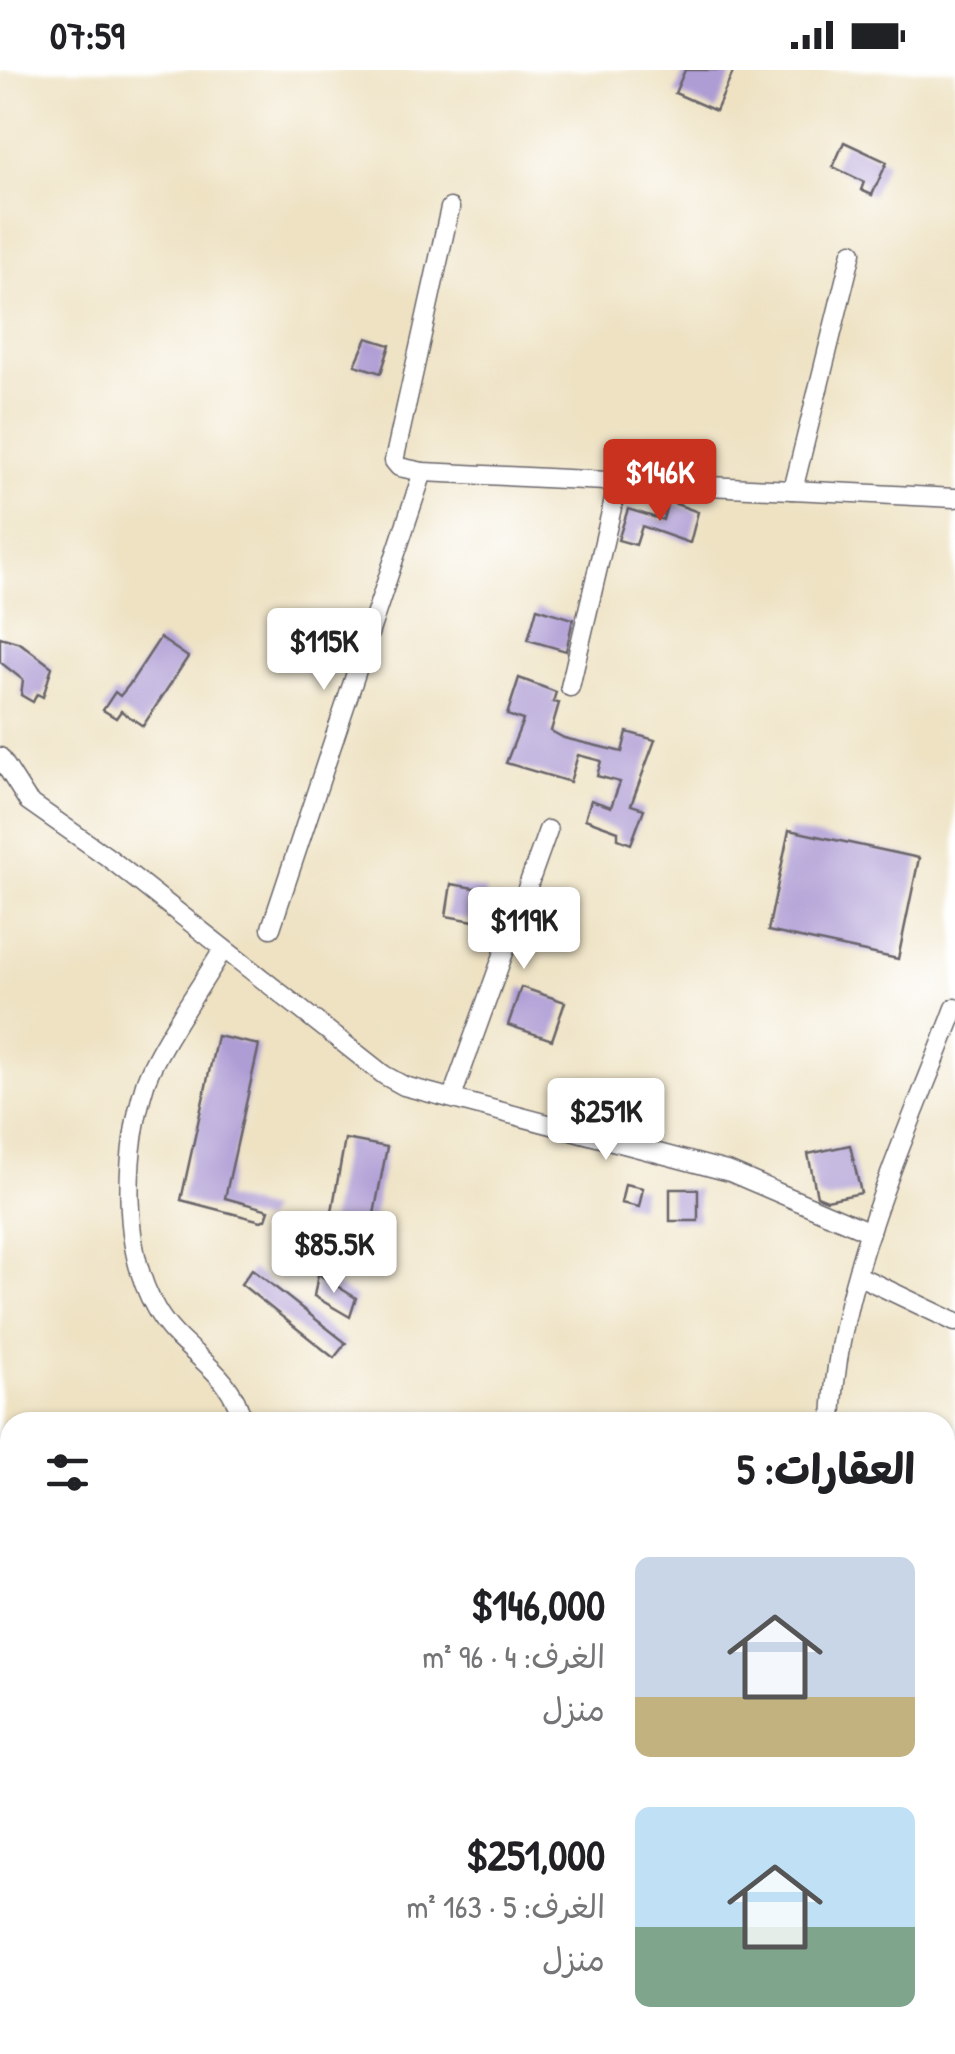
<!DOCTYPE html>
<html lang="ar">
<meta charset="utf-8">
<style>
:root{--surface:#fff;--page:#f6f6f6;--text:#202124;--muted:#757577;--accent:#c8321e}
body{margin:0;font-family:"Patrick Hand","Playpen Sans Arabic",sans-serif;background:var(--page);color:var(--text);direction:rtl;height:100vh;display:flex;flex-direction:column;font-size:38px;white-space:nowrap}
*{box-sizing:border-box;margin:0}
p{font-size:32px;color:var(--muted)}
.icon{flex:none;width:55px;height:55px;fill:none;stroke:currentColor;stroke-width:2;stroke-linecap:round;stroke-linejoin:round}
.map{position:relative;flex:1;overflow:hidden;direction:ltr}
.drawer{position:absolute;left:0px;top:1342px;width:955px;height:642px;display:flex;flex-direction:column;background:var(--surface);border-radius:30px 30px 0 0;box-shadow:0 2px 8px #0004;direction:rtl}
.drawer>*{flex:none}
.price{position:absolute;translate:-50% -85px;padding:0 22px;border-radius:10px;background:#fff;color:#222;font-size:32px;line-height:65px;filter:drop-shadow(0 2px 5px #0008)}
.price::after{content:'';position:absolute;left:50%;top:60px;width:30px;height:22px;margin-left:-15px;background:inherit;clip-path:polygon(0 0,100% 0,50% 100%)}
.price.selected{background:var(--accent);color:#fff}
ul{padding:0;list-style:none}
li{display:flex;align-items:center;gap:30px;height:250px;padding:0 40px}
li span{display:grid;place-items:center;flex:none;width:280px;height:200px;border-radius:15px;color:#555}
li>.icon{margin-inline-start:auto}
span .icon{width:120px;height:120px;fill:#fffc;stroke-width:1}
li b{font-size:42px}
h2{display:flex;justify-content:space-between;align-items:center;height:120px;padding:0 40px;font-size:42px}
.status{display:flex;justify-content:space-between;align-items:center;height:70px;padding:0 50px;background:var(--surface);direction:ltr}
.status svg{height:28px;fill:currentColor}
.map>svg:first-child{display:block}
</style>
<div class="status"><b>07:59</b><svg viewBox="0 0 49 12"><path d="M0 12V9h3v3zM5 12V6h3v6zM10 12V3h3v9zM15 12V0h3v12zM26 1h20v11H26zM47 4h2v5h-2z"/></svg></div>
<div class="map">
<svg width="955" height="1984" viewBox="0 0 955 1984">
<rect width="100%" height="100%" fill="#fff"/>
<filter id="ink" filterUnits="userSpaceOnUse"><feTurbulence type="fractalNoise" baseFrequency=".01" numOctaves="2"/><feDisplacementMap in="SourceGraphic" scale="20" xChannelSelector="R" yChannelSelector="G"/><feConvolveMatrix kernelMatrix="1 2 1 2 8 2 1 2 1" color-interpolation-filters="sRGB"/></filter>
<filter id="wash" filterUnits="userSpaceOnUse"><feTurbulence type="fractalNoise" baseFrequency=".0048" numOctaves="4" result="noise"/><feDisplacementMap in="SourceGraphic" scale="40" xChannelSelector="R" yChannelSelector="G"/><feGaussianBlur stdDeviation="2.25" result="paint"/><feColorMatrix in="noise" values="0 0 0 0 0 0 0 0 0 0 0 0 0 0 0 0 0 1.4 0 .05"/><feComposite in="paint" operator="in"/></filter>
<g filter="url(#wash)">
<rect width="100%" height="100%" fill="#eee2c3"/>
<g id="blocks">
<!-- building -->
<g fill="#ae9cd4">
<polygon points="685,0 734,0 716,41 675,23"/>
<polygon points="844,72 887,92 872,125 861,120 864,112 833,97"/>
<polygon points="367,268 390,275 381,303 355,295"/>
<polygon points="668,431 698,442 690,473 642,456 636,475 618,470 628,439 663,450"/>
<polygon points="537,538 573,549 566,581 528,570"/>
<polygon points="0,567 20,573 52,597 43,627 37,624 33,632 21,625 23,610 0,592"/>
<polygon points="160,568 188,587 143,656 121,641 116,648 103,640 115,622 120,626 129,615"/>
<polygon points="519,608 556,622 553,632 559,633 551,661 564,668 622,682 627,662 655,670 631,735 644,739 631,774 618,769 618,761 585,749 591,730 611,737 620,712 597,706 601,691 578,685 570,712 506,693 523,650 507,645"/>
<polygon points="789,760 919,788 898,889 768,861"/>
<polygon points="451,814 486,820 485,829 501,831 496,855 446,846"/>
<polygon points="521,917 565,932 552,970 508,955"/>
<polygon points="217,966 259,975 225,1128 269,1140 266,1149 261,1151 181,1130"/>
<polygon points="345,1069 387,1077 370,1165 329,1158"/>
<polygon points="850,1075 861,1123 827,1130 817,1126 808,1084"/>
<polygon points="625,1114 643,1118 639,1137 621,1133"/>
<rect x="670" y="1119" width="28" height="32"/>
<polygon points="252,1199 346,1273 334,1288 241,1214"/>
<polygon points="318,1204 356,1228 350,1247 314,1226"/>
</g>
</g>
</g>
<g filter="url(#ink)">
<use href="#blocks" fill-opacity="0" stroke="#69656b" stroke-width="2.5"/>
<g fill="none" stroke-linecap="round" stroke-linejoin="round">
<!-- minor casing -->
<g stroke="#69656b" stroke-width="21">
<g id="minor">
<polyline points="450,138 394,391 399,397 423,402 955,428"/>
<polyline points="793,420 852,182"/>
<polyline points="570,617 618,412"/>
<polyline points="0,687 28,731 109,788 384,1005 404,1016 730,1102 870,1162"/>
<polyline points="271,858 423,402"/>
<path d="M222,881c-20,34 -66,99 -77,133 -20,66 -25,163 11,225 26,46 74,57 87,113"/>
<polyline points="452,1027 548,760"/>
<polyline points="859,1206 955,1252"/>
<path d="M832,1352c5,-143 73,-281 123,-414"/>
<polyline points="945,1605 955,1617"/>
<polyline points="0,1810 10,1814"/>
<polyline points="115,1984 117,1975"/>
</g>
</g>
<!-- minor -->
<use href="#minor" stroke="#fff" stroke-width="18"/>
</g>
</g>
</svg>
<b class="price selected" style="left:660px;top:454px">$146K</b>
<b class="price" style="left:324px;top:623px">$115K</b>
<b class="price" style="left:524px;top:902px">$119K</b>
<b class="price" style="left:606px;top:1093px">$251K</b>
<b class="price" style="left:334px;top:1226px">$85.5K</b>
<section class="drawer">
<h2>العقارات: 5<svg class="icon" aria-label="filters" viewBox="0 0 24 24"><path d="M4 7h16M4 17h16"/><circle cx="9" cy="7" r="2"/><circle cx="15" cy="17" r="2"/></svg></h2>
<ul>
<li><span style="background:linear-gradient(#c9d6e8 70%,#c2b280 0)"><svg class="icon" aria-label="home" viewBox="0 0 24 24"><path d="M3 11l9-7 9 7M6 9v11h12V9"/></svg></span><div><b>$146,000</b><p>الغرف: 4 · 96 m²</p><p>منزل</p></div></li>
<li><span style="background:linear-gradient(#bfe0f5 60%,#7fa58c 0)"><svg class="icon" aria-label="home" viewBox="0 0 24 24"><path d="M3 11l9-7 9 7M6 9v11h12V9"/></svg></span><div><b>$251,000</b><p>الغرف: 5 · 163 m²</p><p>منزل</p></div></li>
</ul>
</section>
</div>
